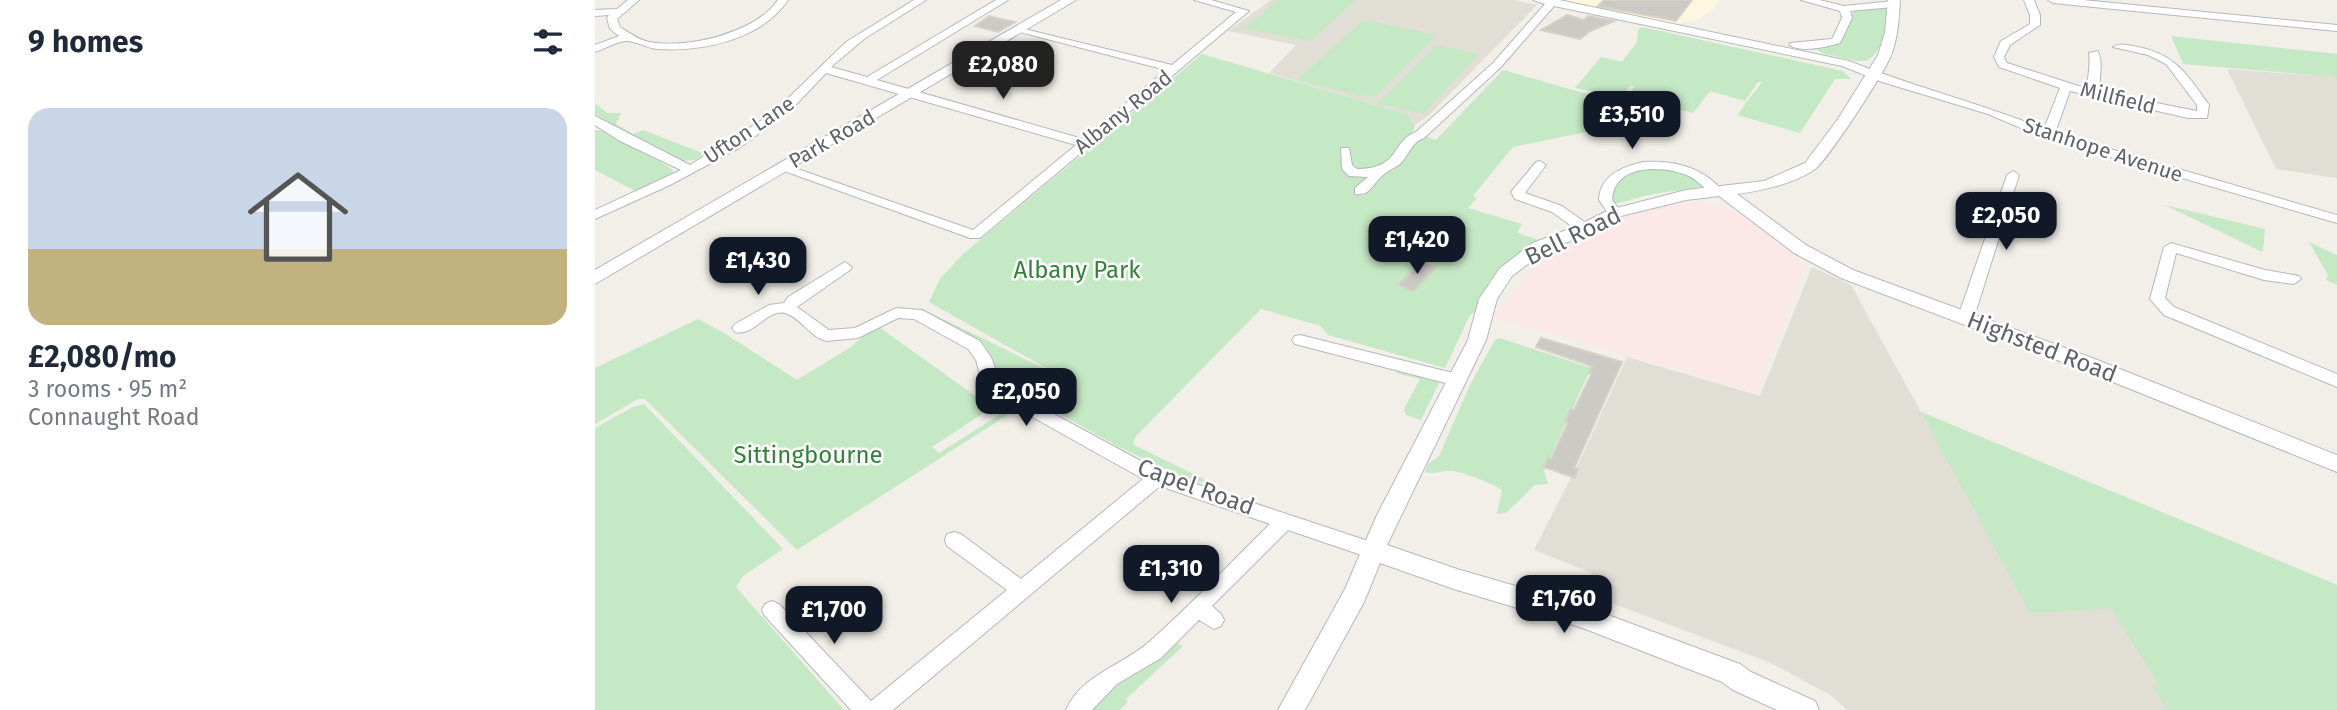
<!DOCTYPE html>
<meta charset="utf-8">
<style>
:root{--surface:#fff;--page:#f6f6f7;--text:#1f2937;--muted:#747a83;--line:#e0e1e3;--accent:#111827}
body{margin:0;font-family:"Fira Sans",sans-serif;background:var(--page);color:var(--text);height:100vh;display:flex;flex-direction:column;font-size:26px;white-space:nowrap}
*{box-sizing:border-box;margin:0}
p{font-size:23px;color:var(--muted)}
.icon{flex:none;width:38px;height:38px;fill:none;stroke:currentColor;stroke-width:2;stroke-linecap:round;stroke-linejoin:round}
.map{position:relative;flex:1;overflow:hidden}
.drawer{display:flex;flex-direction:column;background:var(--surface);width:595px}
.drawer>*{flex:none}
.price{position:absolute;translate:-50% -60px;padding:0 16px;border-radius:14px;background:var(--accent);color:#fff;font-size:23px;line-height:46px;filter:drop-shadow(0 2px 4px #0008)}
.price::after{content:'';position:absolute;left:50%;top:42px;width:21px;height:16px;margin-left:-10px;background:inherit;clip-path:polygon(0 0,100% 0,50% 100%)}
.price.on{background:#222;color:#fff}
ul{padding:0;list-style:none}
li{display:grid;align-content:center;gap:14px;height:371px;padding:0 28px}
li+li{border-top:2px solid var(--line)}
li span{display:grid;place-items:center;height:217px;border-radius:21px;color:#555}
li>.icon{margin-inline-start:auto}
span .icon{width:126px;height:126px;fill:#fffc;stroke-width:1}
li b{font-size:30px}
h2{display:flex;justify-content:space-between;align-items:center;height:84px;padding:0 28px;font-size:30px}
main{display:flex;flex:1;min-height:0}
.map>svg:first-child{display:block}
</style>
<main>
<section class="drawer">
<h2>9 homes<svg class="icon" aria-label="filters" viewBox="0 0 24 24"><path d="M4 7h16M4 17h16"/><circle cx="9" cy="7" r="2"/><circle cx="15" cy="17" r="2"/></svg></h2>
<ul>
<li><span style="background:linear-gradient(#c9d6e8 65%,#c2b280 0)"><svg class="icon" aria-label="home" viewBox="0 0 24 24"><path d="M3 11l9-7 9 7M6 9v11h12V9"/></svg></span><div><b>£2,080/mo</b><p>3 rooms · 95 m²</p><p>Connaught Road</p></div></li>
</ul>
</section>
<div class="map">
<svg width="1742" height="710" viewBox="0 0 1742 710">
<rect width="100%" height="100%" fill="#f1efe8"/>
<!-- commercial -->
<polygon fill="#fef7e0" points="963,0 1126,0 1117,10 1101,21 1080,24"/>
<!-- education -->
<g fill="#e1ded6">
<polygon points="676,0 919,0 942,5 833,116 820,125 812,114 674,73 701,45 633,31"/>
<polygon points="1632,69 1742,77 1742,178 1681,169"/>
<polygon points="1217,267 1256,285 1326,412 1742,585 1742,710 1252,710 1237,696 1176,663 990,593 997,573 939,550 986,458 1032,357 1165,396"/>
</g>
<!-- medical -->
<polygon fill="#fce8e6" points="1104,202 1121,205 1145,215 1212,262 1160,392 898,317 935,271 964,251 1027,217 1074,204"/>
<!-- green -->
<g fill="#c5e8c5">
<polygon points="683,0 760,0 716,41 649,28"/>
<path d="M1292,5c-1,16 -2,47 -20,55 -7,3 -19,-1 -27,-3 -9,-2 -18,-2 -25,-9 19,-4 33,-19 39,-38z"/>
<polygon points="769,20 842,35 779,98 702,80"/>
<polygon points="1047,27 1248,71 1256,79 1240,79 1205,133 1142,115 1167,82 1163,82 1150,101 1115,91 1098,113 1033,95 1040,86 1035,86 1027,97 980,88 1006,57 1027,62 1042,42 1043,30"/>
<polygon points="1576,36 1742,54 1742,77 1588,64"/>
<polygon points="842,45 884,54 828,114 783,103"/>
<path d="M607,54l205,60 8,11 -2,7 23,8 67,-70 161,46 -151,31 -40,49 4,2 -9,10 54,16 -5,9 19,6 1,3c-18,13 -39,25 -51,45 -6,10 -6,23 -16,28l-25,53 -117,-33 -7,-9 -60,-17 -125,127 -3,6 1,3 74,36 -14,2 -14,-7 -63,-30 -112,-63c-14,-11 -11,-29 -24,-41l-65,-36 146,71 -133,-75 11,-23 23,-25z"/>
<polygon points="0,103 12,113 26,113 21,124 38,134 48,130 110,154 100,160 85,161 0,114"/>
<path d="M0,130c20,0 58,28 77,39l1,4 -36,19 -42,-22z"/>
<polygon points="1058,168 1084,170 1112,186 1058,194 1019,204 1015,200 1018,185 1037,171"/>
<polygon points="1570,205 1670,229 1668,250 1667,252"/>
<polygon points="1714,242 1742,255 1742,285 1731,280 1733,275"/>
<polygon points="103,319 129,333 202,380 256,347 281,325 382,397 397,387 399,399 396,408 337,447 344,453 407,413 425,407 202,550 50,399 43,399 0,424 0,368"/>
<path d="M905,338l91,30 -47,103 4,13 -13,1 -29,28 -9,1 5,-24c-10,-7 -37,-17 -49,-19 -10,-1 -17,4 -28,1l3,-8 11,-8 31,-71 25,-45z"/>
<polygon points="803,369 846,379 826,420 811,415 809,409 825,379 801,373"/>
<polygon points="49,404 188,549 148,576 141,587 249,710 0,710 0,428 38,407"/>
<polygon points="1326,412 1742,585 1742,710 1572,710 1557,685 1564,685 1516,608 1435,613"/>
<polygon points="579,642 588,646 531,699 533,702 525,710 494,710 521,685"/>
</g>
<!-- building -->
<g fill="#cccac5" stroke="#d6d1c6" stroke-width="2">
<polygon points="1009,0 1097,0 1081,21 1003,6"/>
<polygon points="972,15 989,20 993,16 1019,21 995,31 985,39 946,30"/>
<polygon points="394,16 401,18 420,22 403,32 380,26"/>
<polygon points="826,262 841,267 818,291 803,285"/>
<polygon points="946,338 1027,362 979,468 983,469 980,478 949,467 953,458 956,459 973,423 970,422 976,409 979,410 997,373 994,373 997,366 941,347"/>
</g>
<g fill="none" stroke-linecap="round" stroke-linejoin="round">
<!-- minor casing -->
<g stroke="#b5b8bc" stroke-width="2">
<g id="minor">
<path d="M33,0h11l-22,19 3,8c9,6 19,13 29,15 39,7 106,-9 129,-42h10c-27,40 -86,52 -131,49 -10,-1 -23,-9 -32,-8 -9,1 -21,8 -30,11v-7l24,-9 -9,-7 -3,-11 2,-3 -14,1v-6l22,-1z"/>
<polygon points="319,0 331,0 269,39 236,67 272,77 401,0 413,0 282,80 488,139 571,70 421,31 421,27 577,65 641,12 599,0 616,0 654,11 385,238 375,238 181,168 187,164 191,165 378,230 481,145 231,73 195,111 144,148 75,185 0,219 0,210 86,170 25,141 0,125 0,116 95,165 178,113 251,42"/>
<path d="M938,0h26l290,61c64,26 131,42 195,68l16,-41 -61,-21 -5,-10 7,-16 29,-17v-9l-6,-15h10l6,15v10l-30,20 -6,12 3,6 81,26c-1,-14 3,-20 1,-36l9,-2c6,15 0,26 2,41l97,19v-6l-31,-41 -18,-9 -35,-8c6,-4 13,-2 20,-1 42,7 53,27 76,59l-2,13h-19l-118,-27 -15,42 282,82v8l-293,-85 -56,-24 -106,-32 -40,-16 -288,-60 -53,61 -77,71c-11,3 -15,16 -23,25 -5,5 -14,7 -19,13 -10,8 -11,20 -27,18v-6l13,-11 -19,-1 -7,-7 -1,-21h8l3,17 5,4c44,0 34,-28 59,-37l77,-69 52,-59z"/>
<path d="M1206,0h18l25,6 49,-5 5,3 -5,3 -43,4 2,7 -12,25c-15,4 -38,10 -51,2l1,-2 42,-4 10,-21 -2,-7z"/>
<polygon points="1453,0 1488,0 1742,25 1742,31 1458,3"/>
<polygon points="945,161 951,165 930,193 967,206 995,226 997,229 995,232 985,232 957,212 920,199 916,192 941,162"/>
<path d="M1048,162c30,-2 60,5 80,29l-7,4c-10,-4 -17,-14 -27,-19 -25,-11 -75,-13 -77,24l10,13 -2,3h-10l-11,-16c1,-25 23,-33 44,-38z"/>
<polygon points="1418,171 1424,175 1379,317 1371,322 1366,321 1363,317 1412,175"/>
<polygon points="1576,243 1670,270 1704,276 1706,279 1699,284 1669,280 1581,253 1570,298 1579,307 1742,374 1742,387 1569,315 1555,299 1569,247"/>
<path d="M250,262l7,5 -2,3 -53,37 32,23 26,-2 41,-20 26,2 58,31 12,18 5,17 9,12 13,12 20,6 124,67 217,72 2,6 -2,6 -7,2 -85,-29 -76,76 9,8 3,6 -3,6 -7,3 -15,-9 -38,38 -44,26 -25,26h-26c15,-35 57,-45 83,-68 42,-37 81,-79 121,-118l-110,-38 -267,224h-42l-86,-94 -3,-6 3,-6 7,-3 7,3 92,97 136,-111 -60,-44 -2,-6 2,-6 7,-2 7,2 60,45 122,-100 -116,-65 -20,-6 -13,-12 -13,-18 -5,-18 -8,-11 -54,-30 -16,-1 -40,20 -32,3c-16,-4 -26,-24 -41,-28 -18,-4 -32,24 -50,19l-3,-4 3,-4 34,-19 15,-2 4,-6z"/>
<polygon points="705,335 862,374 870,380 862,386 700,344 697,340 700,336"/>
</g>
</g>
<!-- tertiary casing -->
<g stroke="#b5b8bc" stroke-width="2">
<g id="tertiary">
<polygon points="466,0 481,0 0,284 0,270"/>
<path d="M1293,0h12c-1,18 -2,36 -8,53 -6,18 -65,108 -78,117 -23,15 -51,20 -77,24l69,51 47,25 234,86 250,99v17l-264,-106 -232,-88 -47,-25 -75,-57 -33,4 -65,16 -30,17 -46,18 -33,25 -15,23 -11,41 -99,205 70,24 124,36 159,59 11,8 64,29 4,9h-42l-44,-20 -11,-8 -142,-55 -126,-38 -74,-26 -16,39 -59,108h-27l67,-121 31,-72 92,-177 11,-41 21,-31 33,-25 46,-18 30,-15 77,-20 78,-9 41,-18 33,-44 40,-64 7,-23z"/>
</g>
</g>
<!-- minor -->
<use href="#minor" fill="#fff" fill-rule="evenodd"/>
<!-- tertiary -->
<use href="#tertiary" fill="#fff" fill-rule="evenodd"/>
</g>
<g text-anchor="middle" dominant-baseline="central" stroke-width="5" stroke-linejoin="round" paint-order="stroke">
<!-- far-street labels -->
<g font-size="21" fill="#5f6368" stroke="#fff">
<text transform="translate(1523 98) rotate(14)">Millfield</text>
<text transform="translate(528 112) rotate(-39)">Albany Road</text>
<text transform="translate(154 130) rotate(-34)">Ufton Lane</text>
<text transform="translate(237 139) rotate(-30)">Park Road</text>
<text transform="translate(1508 150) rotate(18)">Stanhope Avenue</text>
</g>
<!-- street labels -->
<g font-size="24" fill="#5f6368" stroke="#fff">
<text transform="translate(978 236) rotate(-26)">Bell Road</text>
<text transform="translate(1447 347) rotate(21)">Highsted Road</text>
<text transform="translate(601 487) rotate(20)">Capel Road</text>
</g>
<!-- park labels -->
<g font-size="24" fill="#348238" stroke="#fff">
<text x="482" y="270">Albany Park</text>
<text x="213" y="455">Sittingbourne</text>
</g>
</g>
</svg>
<b class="price on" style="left:408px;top:101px">£2,080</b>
<b class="price" style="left:1037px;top:151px">£3,510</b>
<b class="price" style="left:1411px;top:252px">£2,050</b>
<b class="price" style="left:822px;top:276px">£1,420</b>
<b class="price" style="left:163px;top:297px">£1,430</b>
<b class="price" style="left:431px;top:428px">£2,050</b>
<b class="price" style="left:576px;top:605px">£1,310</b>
<b class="price" style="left:969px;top:635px">£1,760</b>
<b class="price" style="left:239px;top:646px">£1,700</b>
</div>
</main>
